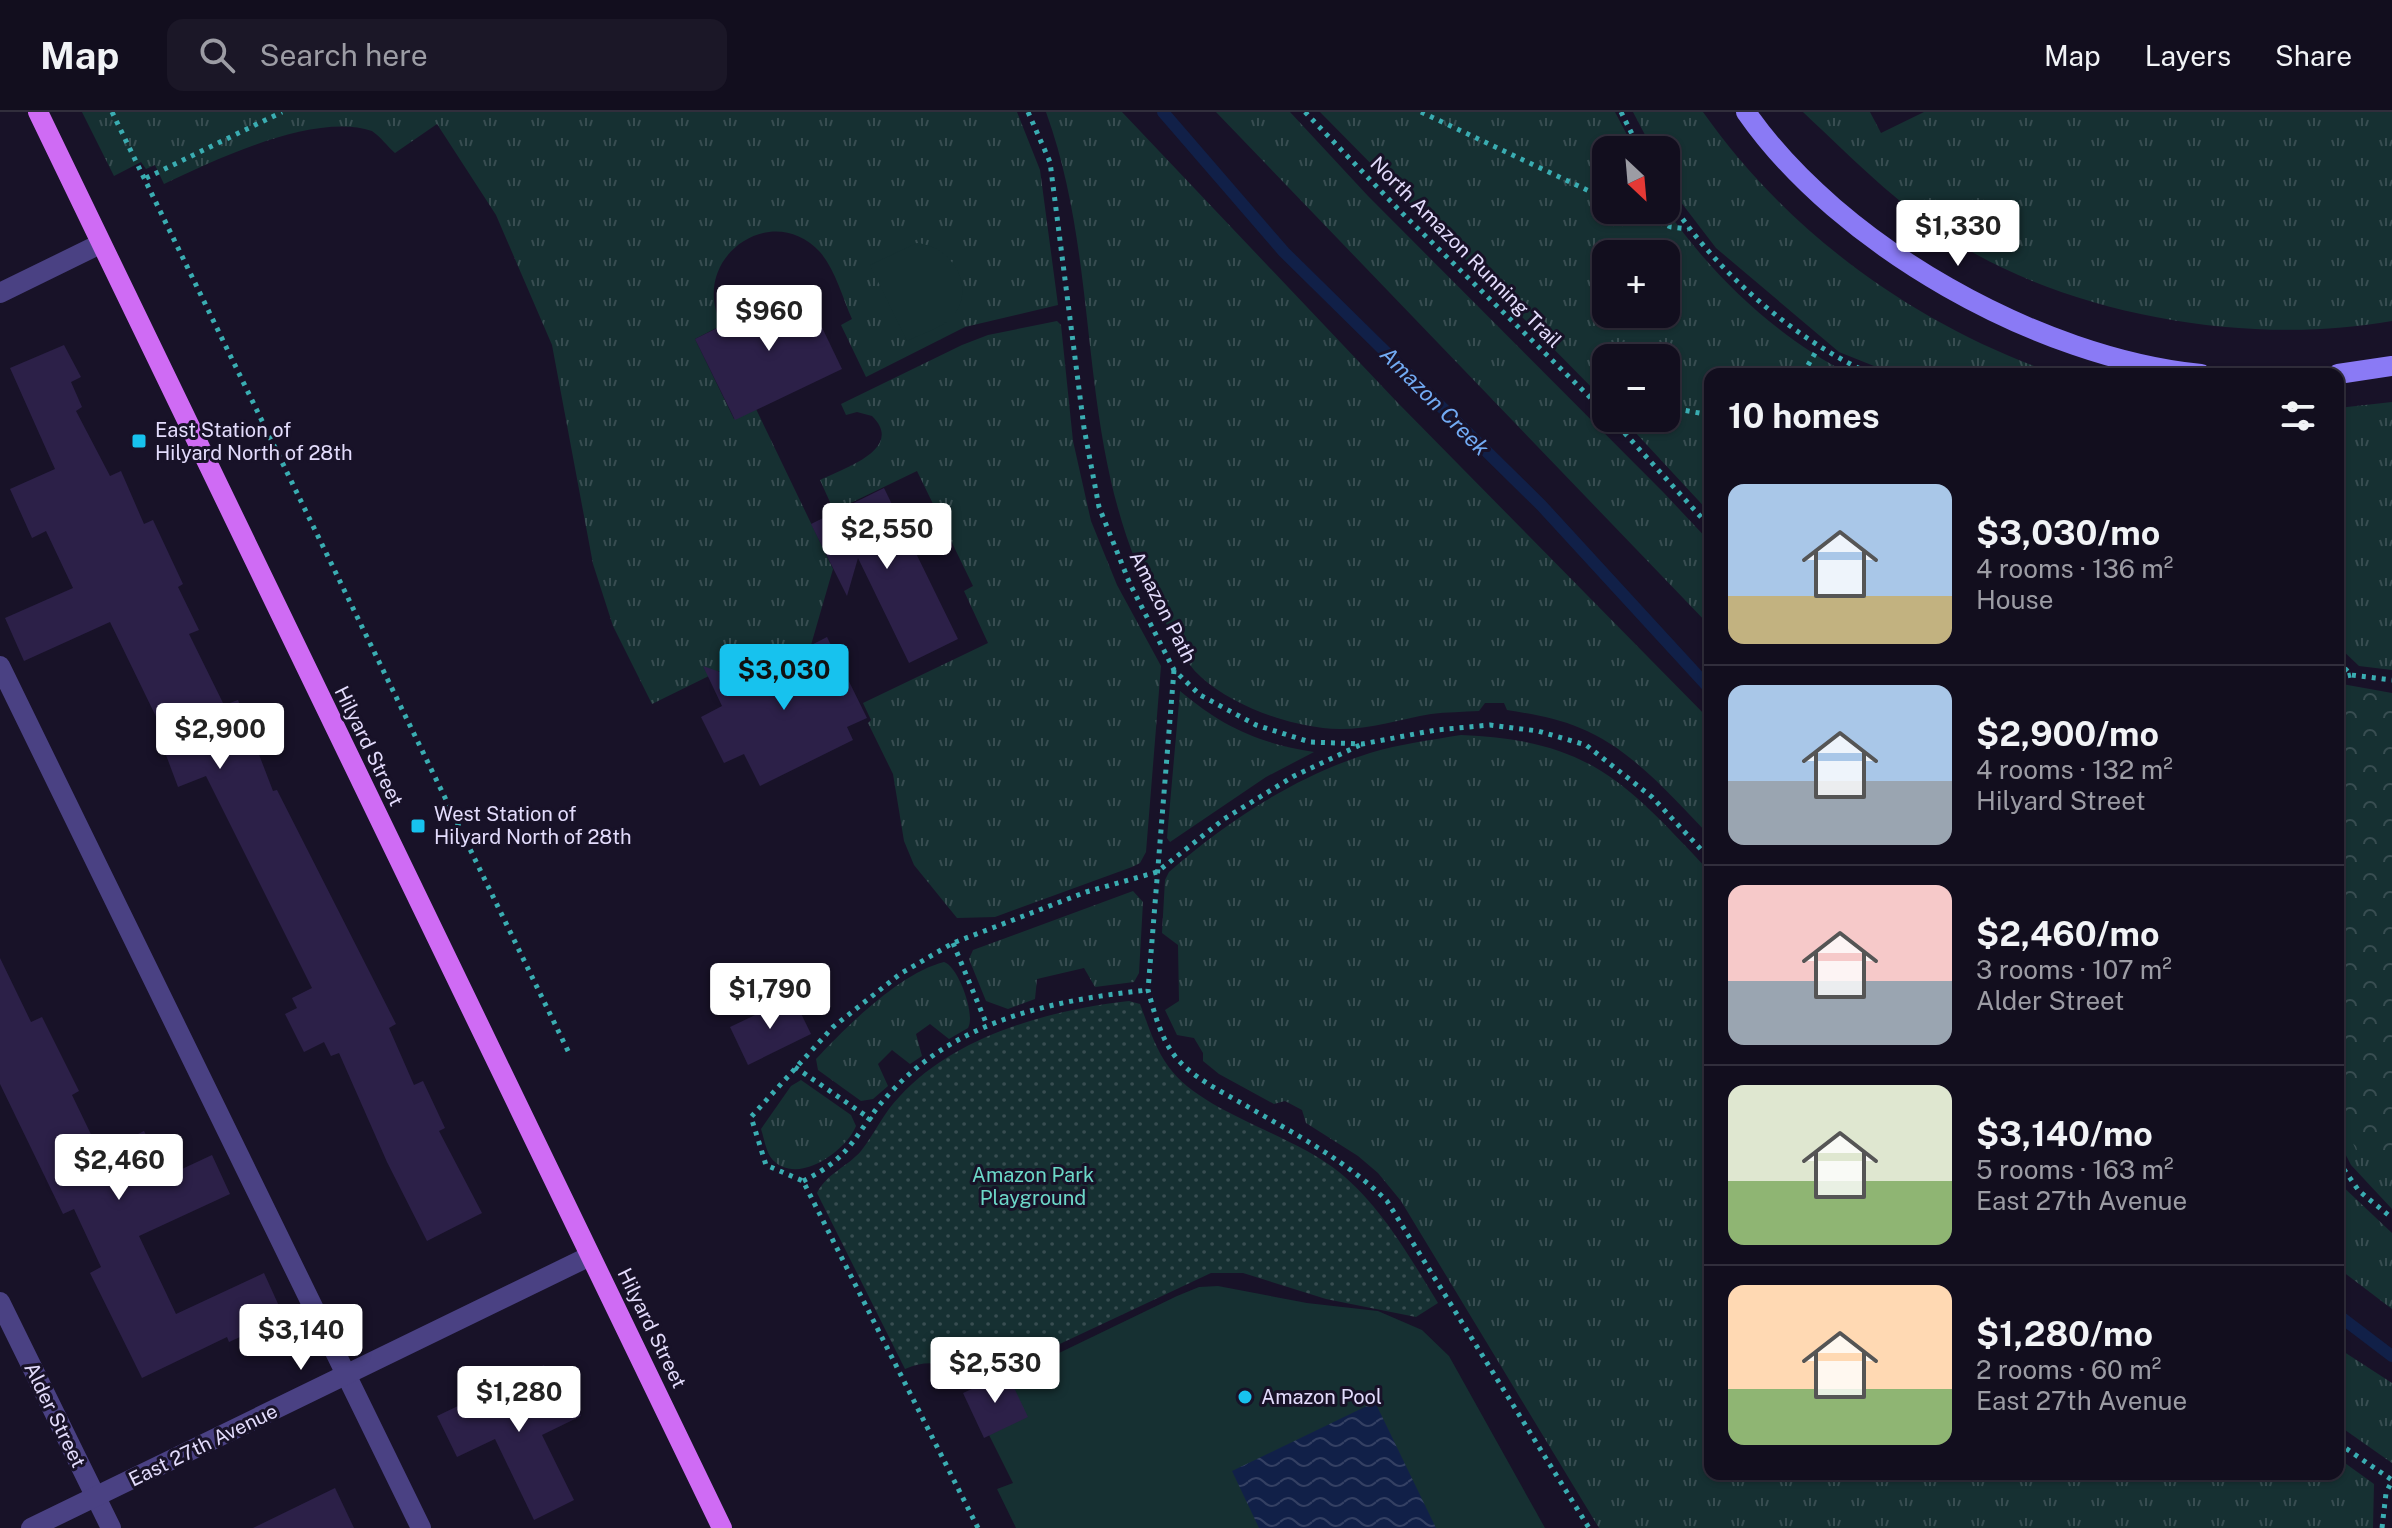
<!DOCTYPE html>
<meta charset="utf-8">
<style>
:root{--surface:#120e1e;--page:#1b1727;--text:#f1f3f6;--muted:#9c9ca4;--line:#312e3c;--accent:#17c2ee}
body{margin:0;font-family:"Public Sans",sans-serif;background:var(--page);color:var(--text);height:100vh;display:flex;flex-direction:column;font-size:30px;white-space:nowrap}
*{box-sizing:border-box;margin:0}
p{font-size:26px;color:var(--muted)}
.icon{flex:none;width:44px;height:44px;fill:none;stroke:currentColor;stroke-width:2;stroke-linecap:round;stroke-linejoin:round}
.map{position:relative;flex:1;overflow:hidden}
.side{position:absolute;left:1704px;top:256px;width:640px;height:1112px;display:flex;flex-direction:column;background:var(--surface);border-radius:16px;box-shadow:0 2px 6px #0004,0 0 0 2px var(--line)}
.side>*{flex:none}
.needle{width:52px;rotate:154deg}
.controls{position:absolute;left:1592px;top:24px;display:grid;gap:16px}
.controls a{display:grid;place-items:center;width:88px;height:88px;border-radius:16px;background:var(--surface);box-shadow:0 2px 6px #0004,0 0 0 2px var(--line);font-size:40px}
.price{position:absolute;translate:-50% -68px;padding:0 18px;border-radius:8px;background:#fff;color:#222;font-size:26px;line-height:52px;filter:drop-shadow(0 2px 4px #0008)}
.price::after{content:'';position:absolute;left:50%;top:48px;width:24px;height:18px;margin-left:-12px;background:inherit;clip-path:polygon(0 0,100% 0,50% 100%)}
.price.selected{background:var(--accent);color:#111}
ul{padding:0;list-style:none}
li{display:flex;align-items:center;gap:24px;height:200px;padding:0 24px}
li+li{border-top:2px solid var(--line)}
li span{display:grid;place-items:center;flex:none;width:224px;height:160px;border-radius:16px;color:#555}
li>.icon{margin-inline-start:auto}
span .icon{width:96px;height:96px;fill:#fffc;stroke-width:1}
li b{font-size:34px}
h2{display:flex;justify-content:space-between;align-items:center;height:96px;padding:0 24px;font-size:34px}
header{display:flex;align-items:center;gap:48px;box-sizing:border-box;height:112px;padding:0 40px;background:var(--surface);border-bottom:2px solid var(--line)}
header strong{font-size:38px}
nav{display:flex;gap:44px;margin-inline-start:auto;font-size:28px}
.search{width:560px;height:72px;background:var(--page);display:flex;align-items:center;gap:20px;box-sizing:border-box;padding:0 28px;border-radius:16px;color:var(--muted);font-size:30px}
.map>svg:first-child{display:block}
</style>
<header>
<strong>Map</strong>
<div class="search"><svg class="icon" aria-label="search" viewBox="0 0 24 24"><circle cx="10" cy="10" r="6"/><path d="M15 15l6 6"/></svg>Search here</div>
<nav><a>Map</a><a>Layers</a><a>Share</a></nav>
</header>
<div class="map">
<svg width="2392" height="1416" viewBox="0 0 2392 1416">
<defs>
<pattern id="grass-tufts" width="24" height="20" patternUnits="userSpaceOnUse" patternTransform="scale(2)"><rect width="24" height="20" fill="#163032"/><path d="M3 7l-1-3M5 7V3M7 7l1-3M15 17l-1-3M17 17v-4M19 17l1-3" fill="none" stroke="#384d51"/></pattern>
<pattern id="forest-crowns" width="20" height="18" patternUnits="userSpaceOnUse" patternTransform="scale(2)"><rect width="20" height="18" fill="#163032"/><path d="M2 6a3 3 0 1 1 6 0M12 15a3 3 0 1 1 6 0" fill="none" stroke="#384d51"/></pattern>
<pattern id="park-dots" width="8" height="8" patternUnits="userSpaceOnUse" patternTransform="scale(2)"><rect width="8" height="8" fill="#163032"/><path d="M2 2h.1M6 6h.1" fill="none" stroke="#384d51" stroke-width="1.8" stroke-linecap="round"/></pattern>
<pattern id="water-waves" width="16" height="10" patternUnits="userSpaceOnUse" patternTransform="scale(2)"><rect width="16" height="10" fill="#112048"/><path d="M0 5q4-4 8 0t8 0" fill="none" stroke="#344063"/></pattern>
</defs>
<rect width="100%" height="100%" fill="#181228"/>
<!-- grass -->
<g fill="url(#grass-tufts)" fill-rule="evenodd">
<path d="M82,0h935l23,58 18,135 -93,22 -99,50 -25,-52 11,-6c-9,-20 -17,-50 -32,-67 -49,-54 -133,8 -98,73l-27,14 39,80 22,-10 77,160 -22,76 -68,35 -24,-9 -67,33 -39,-78 -20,-62 -41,-219 -56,-130 -59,-91 -42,29c-8,-7 -14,-16 -23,-22 -57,-19 -155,28 -208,53l-9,-19 -9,4 -5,-7 -27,14z"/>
<path d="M1046,0h76l275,290 313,318v116c-37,-38 -79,-88 -130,-108 -23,-10 -48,-14 -73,-18l-3,-7h-19l-6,8c-16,1 -33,1 -48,3 -35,6 -72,19 -108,14 -41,-5 -91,-23 -122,-51 -17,-15 -28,-41 -39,-61 -91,-160 -56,-339 -116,-504z"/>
<polygon points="1216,0 1290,0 1368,84 1664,381 1710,430 1710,514"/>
<path d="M1320,0h295l20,38h-29v60l60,-1c47,68 110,127 183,165h-139v139l-88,-95h44v-60h-60v44zM1606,142h60v60h-60z"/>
<path d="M1633,0h70c86,122 212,213 353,262h-162l-55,-22 -123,-104 -36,-47 -14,-26v-25h-13z"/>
<path d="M1803,0h67l11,21 43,-21h468v209c-133,24 -302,-2 -420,-69 -64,-37 -116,-90 -169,-140z"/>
<path d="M1057,209l4,4 12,116 18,80 26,64 44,81 -15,186 -6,11 -8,4 -137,50 -38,1 -43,-53 -10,-24 -11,-67 -25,-51 3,-3 -8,-17 125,-60 -24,-52 9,-5 -56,-115 -83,40 -14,-31c22,-11 86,-31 52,-64l-15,-4 -11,3 -5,-11 121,-59 26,-10z"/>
<polygon points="2392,290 2392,558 2359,554 2338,534 2338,296"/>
<path d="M1180,579c43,36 78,52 134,61l-48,25 -96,65 -3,-4z"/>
<path d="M1461,623c130,5 165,48 249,137v602h628v-16l36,26 -1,44h-774l-198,-327 -23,-28 -20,-17 -52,-33 -4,-13 -17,-9 -11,3 -55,-30 -16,-13v-8l-9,-15 -17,-3 -12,-25 14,-9 -1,-56 -16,-12 3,-53 4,-8c58,-51 127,-96 201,-119 30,-9 61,-13 91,-18z"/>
<polygon points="1133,779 1143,790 1139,861 1134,870 1095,875 1084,856 1037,867 1035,887 1008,897 986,889 969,847 973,838"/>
<path d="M944,850c14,4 32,53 24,66l-19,11 -19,-15 -14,10 6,22 -12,8 -18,-14 -14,14 10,22 -15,13 -12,2 -43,-31 -2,-11c31,-33 84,-86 128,-97z"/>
<polygon points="2338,895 2342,929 2339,998 2392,1040 2392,1097 2351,1053 2338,1028"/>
<path d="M801,968l50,35 5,11c-10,25 -59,61 -84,33 -6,-7 -8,-21 -11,-30l30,-43z"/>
<polygon points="2338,1070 2392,1121 2392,1197 2338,1156"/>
<polygon points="2338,1236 2392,1271 2392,1351 2338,1313"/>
</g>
<!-- forest -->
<polygon fill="url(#forest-crowns)" points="2342,572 2392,581 2392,1040 2358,1043 2339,998 2342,929 2338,895 2338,574"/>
<!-- park -->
<path fill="url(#park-dots)" d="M1129,889l11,3c8,21 15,44 28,62 33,47 123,67 171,106 43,35 70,84 99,131l-22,14 -90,-18 -83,-26h-32l-243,114c-15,-25 -38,-29 -63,-18l-88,-176c9,-19 30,-26 44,-42 14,-18 23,-39 39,-55 56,-61 150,-86 229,-95z"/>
<!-- garden -->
<g fill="#163032">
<path d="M917,131c34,3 61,44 35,74 -10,11 -31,17 -45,24l-37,-76z"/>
<polygon points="1218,1174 1307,1191 1378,1199 1422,1218 1449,1244 1545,1416 1016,1416 997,1377 1013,1371 989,1323 1009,1265 1177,1184 1199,1175"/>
</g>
<!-- water -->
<polygon fill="url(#water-waves)" points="1375,1290 1436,1416 1259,1416 1232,1359"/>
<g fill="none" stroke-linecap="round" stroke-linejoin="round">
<!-- stream -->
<g stroke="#112048" stroke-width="12">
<polyline points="1163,0 1284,140 1541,393 1710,577"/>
<polyline points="2338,1203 2392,1244"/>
</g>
</g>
<!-- building -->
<g fill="#2c2048">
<polygon points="802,174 842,257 735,308 695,227"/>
<polygon points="64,233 81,265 71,270 82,295 76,299 110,364 121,359 144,412 153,408 183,472 178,475 199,518 189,522 224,593 238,588 273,679 277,678 396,912 389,916 414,973 423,969 445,1016 439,1019 482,1101 427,1129 387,1050 339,941 331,944 324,930 304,940 285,902 297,896 292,886 312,876 206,664 178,675 157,619 162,617 110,510 24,549 5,506 73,476 46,419 32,426 10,377 55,357 10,256"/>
<polygon points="884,376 958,527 909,551 858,446 847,484 811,412"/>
<polygon points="827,525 867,606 847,615 853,628 760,674 744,642 724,651 701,605 722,594 703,554 743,568"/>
<polygon points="0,846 31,910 42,905 79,979 72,983 100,1041 144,1019 167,1064 212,1043 230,1082 139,1124 176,1202 264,1161 284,1205 229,1230 227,1225 142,1266 90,1161 101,1155 74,1097 63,1102 0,972"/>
<polygon points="793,885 811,922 748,953 730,915"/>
<polygon points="544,1253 557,1281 567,1276 581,1304 542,1323 574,1388 534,1408 495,1327 457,1345 437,1304"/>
<polygon points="1007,1261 1028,1305 984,1326 963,1281"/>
<polygon points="335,1376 354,1416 253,1416"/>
</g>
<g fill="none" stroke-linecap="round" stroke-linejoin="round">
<!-- path -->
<g stroke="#3aadb2" stroke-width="5" stroke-dasharray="4 6" stroke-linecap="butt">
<polyline points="112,0 569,941"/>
<polyline points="1028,0 1050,50 1084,316 1099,395 1130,472 1174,558 1200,583 1256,613 1310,630 1362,632 1436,618 1490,613 1538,619 1586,633 1652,685 1710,747"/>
<polyline points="1305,0 1402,101 1606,301"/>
<polyline points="1421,0 1606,87"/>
<polyline points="1621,0 1640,38"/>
<polyline points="146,66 282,0"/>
<path d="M1666,82c45,74 127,145 205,180"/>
<polyline points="1631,98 1671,115 1688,117"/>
<polyline points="1803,262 1818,236"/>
<polyline points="1666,295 1710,303"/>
<polyline points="1611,306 1710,415"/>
<polyline points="2338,549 2351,563 2392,568"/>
<path d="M1174,558l-26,320c7,25 14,54 33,73 17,17 41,29 62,41 50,29 103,56 144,97l202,327"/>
<polyline points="2338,566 2351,563"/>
<polyline points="953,831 987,913"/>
<polyline points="795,955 872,1008"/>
<polyline points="2338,1049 2359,1079 2392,1106"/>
<path d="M803,1069c55,-27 52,-52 89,-90 67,-72 163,-91 256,-101"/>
<polyline points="2338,1331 2392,1368"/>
<polyline points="978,1416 803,1069 766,1053 751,1005 833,915 900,862 953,831 1086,780 1157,760 1224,707 1294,664 1362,632"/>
<polyline points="2382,1416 2386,1381 2392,1369"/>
</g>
<!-- service -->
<polyline stroke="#4a4183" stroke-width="20" points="0,554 421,1416"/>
<!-- minor -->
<g stroke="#4a4183" stroke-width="20">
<polyline points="0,181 100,132"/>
<polyline points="0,1190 111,1416"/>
<polyline points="31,1416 590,1144"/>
</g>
<!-- secondary -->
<g stroke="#8a7af5" stroke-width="20">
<path d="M1746,0c93,134 293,246 455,262"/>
<polyline points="2338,262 2392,254"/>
</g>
<!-- primary -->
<polyline stroke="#cf6bf4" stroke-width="20" points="38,0 722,1416"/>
</g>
<!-- markers -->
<g fill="#17c2ee" stroke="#181228" stroke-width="3">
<rect x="131" y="321" width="16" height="16" rx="4"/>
<rect x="410" y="706" width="16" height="16" rx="4"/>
<circle cx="1245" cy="1285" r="8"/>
</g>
<g text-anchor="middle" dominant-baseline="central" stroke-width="6" stroke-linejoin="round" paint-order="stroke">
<!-- street labels -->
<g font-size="20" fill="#e3dcfc" stroke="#181228">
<text transform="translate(1466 140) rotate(45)">North Amazon Running Trail</text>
<text transform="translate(1163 495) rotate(63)">Amazon Path</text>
<text transform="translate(369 634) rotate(64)">Hilyard Street</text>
<text transform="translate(652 1216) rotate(64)">Hilyard Street</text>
<text transform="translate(55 1303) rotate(64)">Alder Street</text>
<text transform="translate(203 1333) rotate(-26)">East 27th Avenue</text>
</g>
<!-- poi labels -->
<g font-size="20" fill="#e3dcfc" stroke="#181228" text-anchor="start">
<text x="155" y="318">East Station of<tspan x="155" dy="23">Hilyard North of 28th</tspan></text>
<text x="434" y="702">West Station of<tspan x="434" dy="23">Hilyard North of 28th</tspan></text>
<text x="1261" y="1285">Amazon Pool</text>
</g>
<!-- park labels -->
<g font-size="20" fill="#6cd8c8" stroke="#181228">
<text x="1033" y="1063">Amazon Park<tspan x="1033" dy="23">Playground</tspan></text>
</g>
<!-- water labels -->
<g font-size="22" font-style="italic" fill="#72abf4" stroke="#181228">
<text transform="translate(1435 289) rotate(45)">Amazon Creek</text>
</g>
</g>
</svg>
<div class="controls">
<a><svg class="needle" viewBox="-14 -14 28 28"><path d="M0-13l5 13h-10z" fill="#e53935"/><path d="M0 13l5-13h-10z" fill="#9c9ca4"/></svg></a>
<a>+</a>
<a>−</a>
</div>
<b class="price" style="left:1958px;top:156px">$1,330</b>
<b class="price" style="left:769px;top:241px">$960</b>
<b class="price" style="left:887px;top:459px">$2,550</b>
<b class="price selected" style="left:784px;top:600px">$3,030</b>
<b class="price" style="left:220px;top:659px">$2,900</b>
<b class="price" style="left:770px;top:919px">$1,790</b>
<b class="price" style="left:119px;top:1090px">$2,460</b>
<b class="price" style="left:301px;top:1260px">$3,140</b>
<b class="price" style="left:995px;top:1293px">$2,530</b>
<b class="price" style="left:519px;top:1322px">$1,280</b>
<section class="side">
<h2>10 homes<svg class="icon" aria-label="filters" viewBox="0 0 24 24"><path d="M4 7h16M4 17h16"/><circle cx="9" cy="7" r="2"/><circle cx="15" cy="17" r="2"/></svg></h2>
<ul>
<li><span style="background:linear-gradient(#a9c7e8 70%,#c2b280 0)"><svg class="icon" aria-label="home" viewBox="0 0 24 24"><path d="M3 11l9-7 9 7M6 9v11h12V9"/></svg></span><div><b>$3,030/mo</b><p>4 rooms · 136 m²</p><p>House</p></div></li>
<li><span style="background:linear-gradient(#a9c7e8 60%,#9aa5b1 0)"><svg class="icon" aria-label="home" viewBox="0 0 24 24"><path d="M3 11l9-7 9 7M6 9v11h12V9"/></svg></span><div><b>$2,900/mo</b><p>4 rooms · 132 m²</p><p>Hilyard Street</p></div></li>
<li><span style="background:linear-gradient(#f6c9c9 60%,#9aa5b1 0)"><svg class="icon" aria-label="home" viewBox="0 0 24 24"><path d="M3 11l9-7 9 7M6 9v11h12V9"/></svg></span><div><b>$2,460/mo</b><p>3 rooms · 107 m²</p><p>Alder Street</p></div></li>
<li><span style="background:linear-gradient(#dfe7d0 60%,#8fb573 0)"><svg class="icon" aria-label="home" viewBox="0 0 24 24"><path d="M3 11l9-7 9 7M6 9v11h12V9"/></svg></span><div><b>$3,140/mo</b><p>5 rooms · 163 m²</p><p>East 27th Avenue</p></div></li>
<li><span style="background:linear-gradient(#ffd9b3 65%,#8fb573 0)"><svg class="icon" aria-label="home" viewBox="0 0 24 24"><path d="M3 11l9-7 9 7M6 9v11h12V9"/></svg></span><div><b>$1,280/mo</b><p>2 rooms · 60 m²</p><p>East 27th Avenue</p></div></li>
</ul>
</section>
</div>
